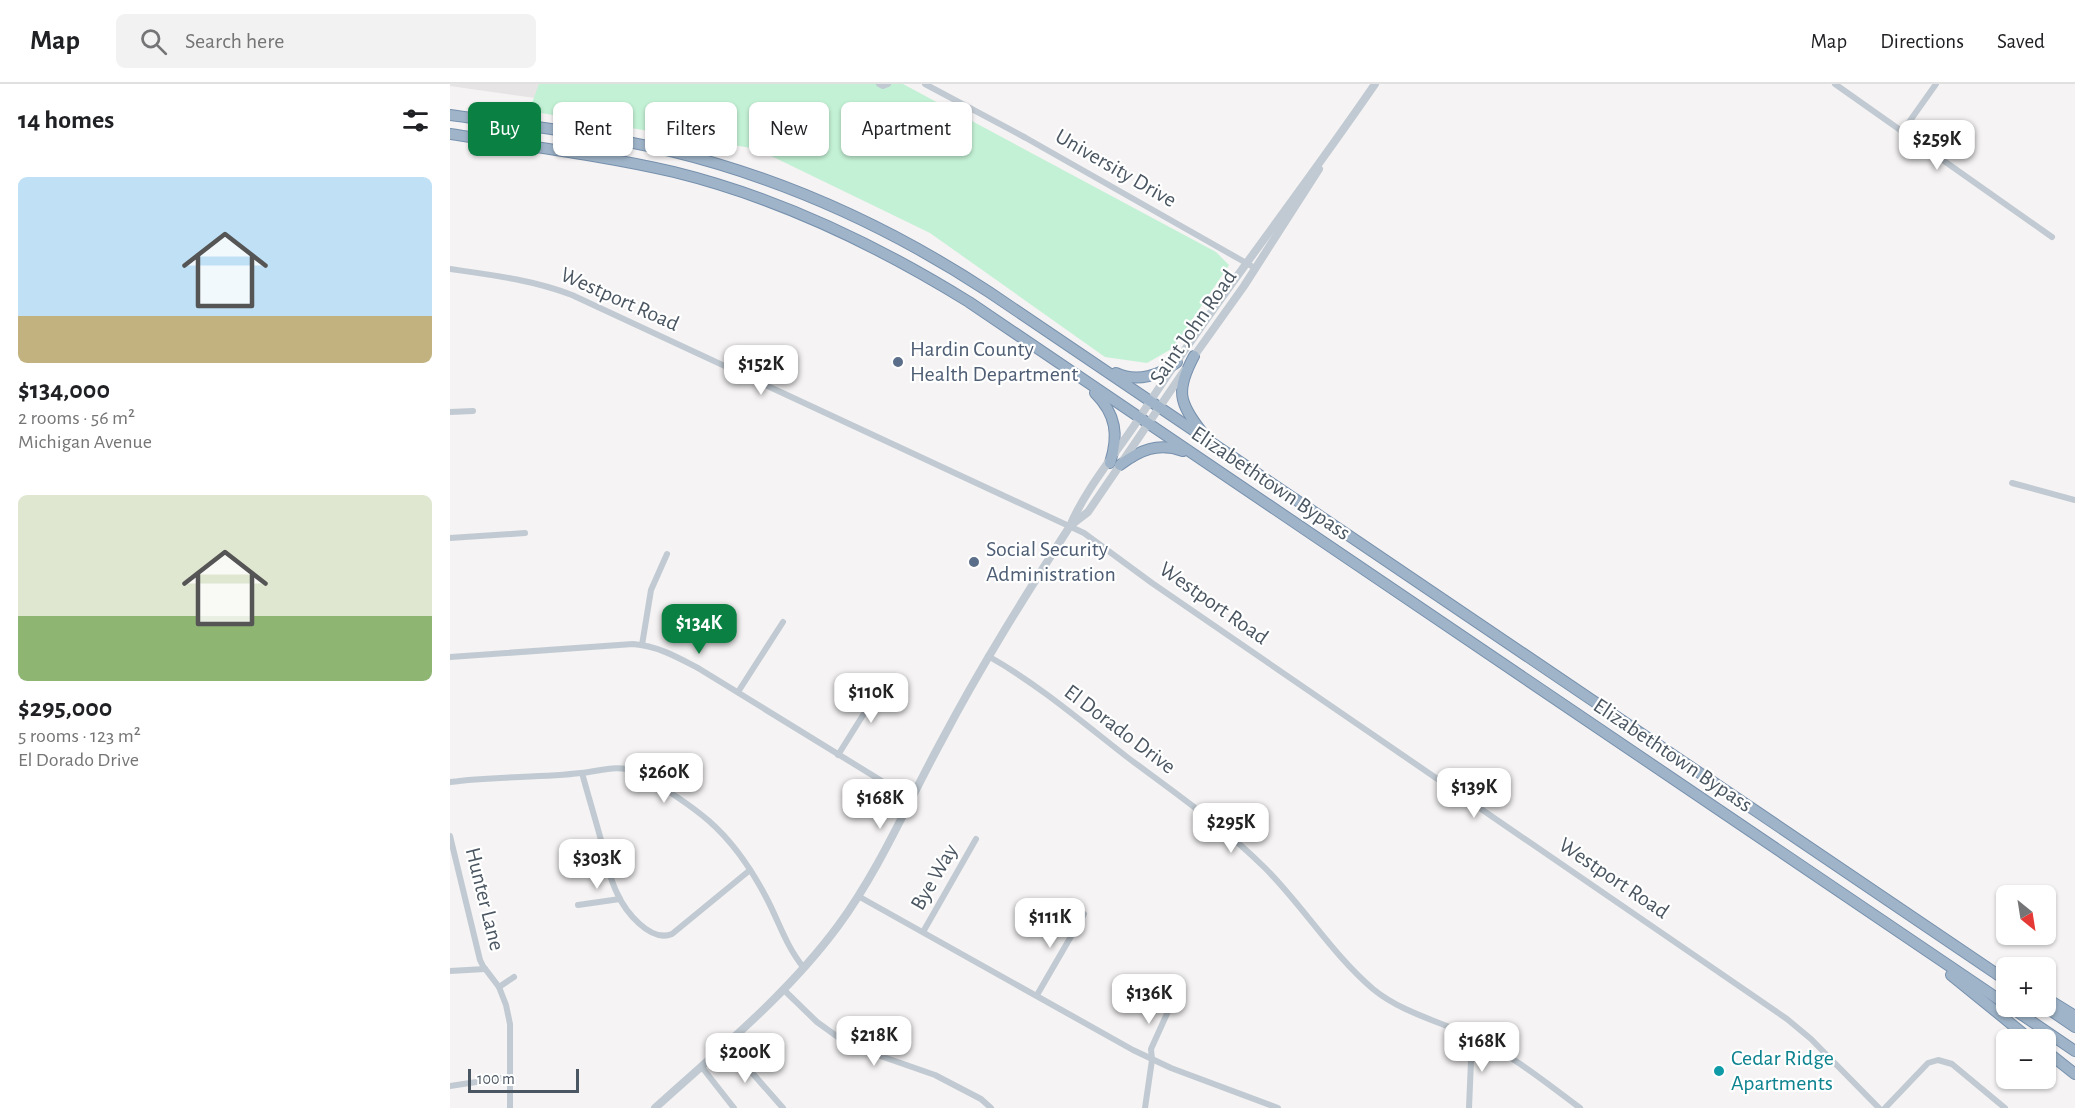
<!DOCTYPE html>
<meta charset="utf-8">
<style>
:root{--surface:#fff;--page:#f2f2f2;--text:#202124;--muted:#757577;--line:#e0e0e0;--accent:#0b8043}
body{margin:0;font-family:"Alegreya Sans",sans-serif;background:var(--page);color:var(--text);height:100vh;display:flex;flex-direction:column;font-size:22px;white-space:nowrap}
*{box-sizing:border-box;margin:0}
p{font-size:20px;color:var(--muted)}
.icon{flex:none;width:33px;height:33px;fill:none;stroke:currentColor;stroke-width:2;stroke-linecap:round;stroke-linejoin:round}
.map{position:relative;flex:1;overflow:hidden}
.sheet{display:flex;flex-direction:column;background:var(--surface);width:450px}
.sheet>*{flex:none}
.guide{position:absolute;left:18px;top:18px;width:570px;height:54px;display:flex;gap:12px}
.needle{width:39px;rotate:150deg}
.controls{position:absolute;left:1546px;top:801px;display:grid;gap:12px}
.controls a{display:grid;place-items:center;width:60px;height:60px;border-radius:9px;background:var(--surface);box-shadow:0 2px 4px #0004;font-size:30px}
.scale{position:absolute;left:18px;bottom:15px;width:111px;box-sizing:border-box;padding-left:6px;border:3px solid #4a5661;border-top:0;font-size:16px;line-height:21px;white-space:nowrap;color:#4a5661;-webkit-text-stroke:4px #fff;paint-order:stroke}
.price{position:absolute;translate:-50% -51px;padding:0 14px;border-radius:12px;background:#fff;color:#222;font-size:20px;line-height:39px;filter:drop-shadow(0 2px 3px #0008)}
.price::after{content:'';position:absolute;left:50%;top:36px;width:18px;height:14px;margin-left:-9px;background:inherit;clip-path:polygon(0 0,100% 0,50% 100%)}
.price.on{background:var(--accent);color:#fff}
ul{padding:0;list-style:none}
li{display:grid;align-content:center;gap:12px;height:318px;padding:0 18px}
li span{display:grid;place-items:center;height:186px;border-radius:9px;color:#555}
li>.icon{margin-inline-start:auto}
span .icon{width:108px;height:108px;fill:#fffc;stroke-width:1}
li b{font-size:26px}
h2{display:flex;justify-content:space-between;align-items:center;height:72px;padding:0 18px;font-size:26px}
.pill{padding:0 21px;border-radius:9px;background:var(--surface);box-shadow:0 2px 4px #0004;font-size:21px;line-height:54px}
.pill.on{background:var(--accent);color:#fff}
header{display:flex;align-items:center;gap:36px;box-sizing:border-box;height:84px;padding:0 30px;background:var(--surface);border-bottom:2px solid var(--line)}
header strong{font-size:28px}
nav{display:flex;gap:33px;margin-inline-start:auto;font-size:21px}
.search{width:420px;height:54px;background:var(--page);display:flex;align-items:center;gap:15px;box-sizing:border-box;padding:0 21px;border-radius:9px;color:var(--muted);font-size:22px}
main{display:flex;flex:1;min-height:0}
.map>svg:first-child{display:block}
</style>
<header>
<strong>Map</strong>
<div class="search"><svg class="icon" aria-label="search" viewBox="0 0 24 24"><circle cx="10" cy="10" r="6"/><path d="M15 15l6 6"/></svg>Search here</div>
<nav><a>Map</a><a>Directions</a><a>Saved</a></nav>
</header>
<main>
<section class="sheet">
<h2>14 homes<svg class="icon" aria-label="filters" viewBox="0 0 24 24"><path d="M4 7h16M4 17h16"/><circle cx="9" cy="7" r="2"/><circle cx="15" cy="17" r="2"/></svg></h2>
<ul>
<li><span style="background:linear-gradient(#bfe0f5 75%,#c2b280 0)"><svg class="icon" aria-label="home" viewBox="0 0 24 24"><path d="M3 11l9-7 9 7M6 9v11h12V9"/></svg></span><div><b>$134,000</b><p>2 rooms · 56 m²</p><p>Michigan Avenue</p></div></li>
<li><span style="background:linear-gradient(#dfe7d0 65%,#8fb573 0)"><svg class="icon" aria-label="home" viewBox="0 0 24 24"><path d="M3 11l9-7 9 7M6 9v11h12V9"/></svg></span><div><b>$295,000</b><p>5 rooms · 123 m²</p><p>El Dorado Drive</p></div></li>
</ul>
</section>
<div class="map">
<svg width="1625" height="1024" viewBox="0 0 1625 1024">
<rect width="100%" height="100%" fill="#f5f3f3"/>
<!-- education -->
<polygon fill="#e6e4e5" points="0,0 98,0 92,15 0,2"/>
<!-- green -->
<polygon fill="#c3f1d5" points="89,0 453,0 766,168 779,181 723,264 697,279 655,273 480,149 307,65 79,27"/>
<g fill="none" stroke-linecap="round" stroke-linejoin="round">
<!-- trunk casing -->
<g stroke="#7690ad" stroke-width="12">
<g id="trunk">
<path d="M0,31c73,10 148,19 220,36 115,28 220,76 319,141l1018,689"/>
<path d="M0,50c75,12 151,21 224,38 106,26 203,73 295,130l1038,703"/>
<path d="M744,272c-18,34 -16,46 8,76"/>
<path d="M666,289c21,10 45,2 61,-11"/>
<path d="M645,309c21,21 24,42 15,70"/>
<path d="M670,381c20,-15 38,-23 63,-14"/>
<polyline points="1501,891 1581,956"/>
<polyline points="1596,914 1625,932"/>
<polyline points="1559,922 1625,967"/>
<polyline points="1594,922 1625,943"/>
<polyline points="1596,967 1625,990"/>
</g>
</g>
<!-- minor -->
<g stroke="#c1cad2" stroke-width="6">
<polyline points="429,0 433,2 438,0"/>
<polyline points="475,0 576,54 805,184"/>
<polyline points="1385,0 1602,153"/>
<polyline points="1452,48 1486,0"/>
<path d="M0,185c42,6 83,11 122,26l512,238 68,50 635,436 24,20 68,69"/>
<polyline points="0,328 23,327"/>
<polyline points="1562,399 1625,416"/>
<polyline points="0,454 75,449"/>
<polyline points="192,561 201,506 217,470"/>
<path d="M538,572c50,28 94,66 139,101 47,35 96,69 138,111 38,38 67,86 108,121 28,23 65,32 98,47 40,18 74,46 109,72"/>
<path d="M0,573l183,-13c25,2 44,13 65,24l213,131"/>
<polyline points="288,608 333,538"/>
<polyline points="388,671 435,596"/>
<path d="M132,689c6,22 13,45 19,67 4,18 8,37 16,53 8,18 33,50 55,41l78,-64"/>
<path d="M0,698c44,-6 88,-4 131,-9 20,-2 36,-9 56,-1 24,14 51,31 72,49 24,21 44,51 58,78 12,23 20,49 37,69"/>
<polyline points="0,752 30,876 33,882 49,903 56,921 60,940 60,1024"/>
<polyline points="408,812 683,966 721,984 828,1024"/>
<polyline points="128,821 170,815"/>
<polyline points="473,848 526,755"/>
<polyline points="0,887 35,885"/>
<polyline points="49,903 64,893"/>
<polyline points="334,906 367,938 399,961 485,991 531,1015 541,1024"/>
<polyline points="587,911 634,830"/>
<polyline points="276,959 333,1024"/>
<polyline points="251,982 284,1024"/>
<polyline points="0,1002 59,993"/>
<polyline points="695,1024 702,976 701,965 725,912"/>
<polyline points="1019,1024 1022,953"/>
<polyline points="1435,1024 1478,979 1488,976 1502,980 1555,1024"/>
</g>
<!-- tertiary -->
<g stroke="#c1cad2" stroke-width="8">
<polyline points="742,275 794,202 869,85"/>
<polyline points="621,441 638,428 734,287"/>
<path d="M205,1024c64,-58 132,-113 183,-182 42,-57 70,-124 104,-186 39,-74 83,-144 128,-214 15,-36 44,-70 66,-103 75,-117 161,-225 239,-339"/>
</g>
<!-- trunk -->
<use href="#trunk" stroke="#9fb4c9" stroke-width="10"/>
</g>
<!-- markers -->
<g fill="#5c6f8a" stroke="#fff" stroke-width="2">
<circle cx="448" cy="278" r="6"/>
<circle cx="524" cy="478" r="6"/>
</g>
<circle fill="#0f9aa8" stroke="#fff" stroke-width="2" cx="1269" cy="987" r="6"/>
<g text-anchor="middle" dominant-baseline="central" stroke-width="4.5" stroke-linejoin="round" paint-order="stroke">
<!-- street labels -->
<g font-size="22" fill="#4a5661" stroke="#fff">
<text transform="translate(666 84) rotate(30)">University Drive</text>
<text transform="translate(170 215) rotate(24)">Westport Road</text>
<text transform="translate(743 243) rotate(-55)">Saint John Road</text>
<text transform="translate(821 399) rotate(34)">Elizabethtown Bypass</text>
<text transform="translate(764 519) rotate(35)">Westport Road</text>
<text transform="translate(670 645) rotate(37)">El Dorado Drive</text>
<text transform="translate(1223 671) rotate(34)">Elizabethtown Bypass</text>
<text transform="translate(484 793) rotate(-60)">Bye Way</text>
<text transform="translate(1164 794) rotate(34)">Westport Road</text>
<text transform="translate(35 815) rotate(76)">Hunter Lane</text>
</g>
<!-- service labels -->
<g font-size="22" fill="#4e5e75" stroke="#fff" text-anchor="start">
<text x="460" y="265">Hardin County<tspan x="460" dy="25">Health Department</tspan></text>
<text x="536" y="465">Social Security<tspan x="536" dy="25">Administration</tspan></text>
</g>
<!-- culture labels -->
<g font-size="22" fill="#0d838f" stroke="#fff" text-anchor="start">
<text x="1281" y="974">Cedar Ridge<tspan x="1281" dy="25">Apartments</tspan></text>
</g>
</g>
</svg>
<div class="controls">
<a><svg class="needle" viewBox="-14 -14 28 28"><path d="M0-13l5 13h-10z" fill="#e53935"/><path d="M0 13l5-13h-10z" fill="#757577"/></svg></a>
<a>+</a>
<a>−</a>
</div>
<div class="scale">100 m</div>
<b class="price" style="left:1487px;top:87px">$259K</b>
<b class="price" style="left:311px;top:312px">$152K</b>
<b class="price on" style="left:249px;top:571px">$134K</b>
<b class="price" style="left:421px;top:640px">$110K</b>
<b class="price" style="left:214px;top:720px">$260K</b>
<b class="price" style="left:1024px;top:735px">$139K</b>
<b class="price" style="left:430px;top:746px">$168K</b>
<b class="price" style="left:781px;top:770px">$295K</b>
<b class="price" style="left:147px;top:806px">$303K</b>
<b class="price" style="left:600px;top:865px">$111K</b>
<b class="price" style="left:699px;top:941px">$136K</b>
<b class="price" style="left:424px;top:983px">$218K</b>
<b class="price" style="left:1032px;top:989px">$168K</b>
<b class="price" style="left:295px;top:1000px">$200K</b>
<div class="guide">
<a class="pill on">Buy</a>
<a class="pill">Rent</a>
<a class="pill">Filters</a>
<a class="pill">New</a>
<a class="pill">Apartment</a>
</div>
</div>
</main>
